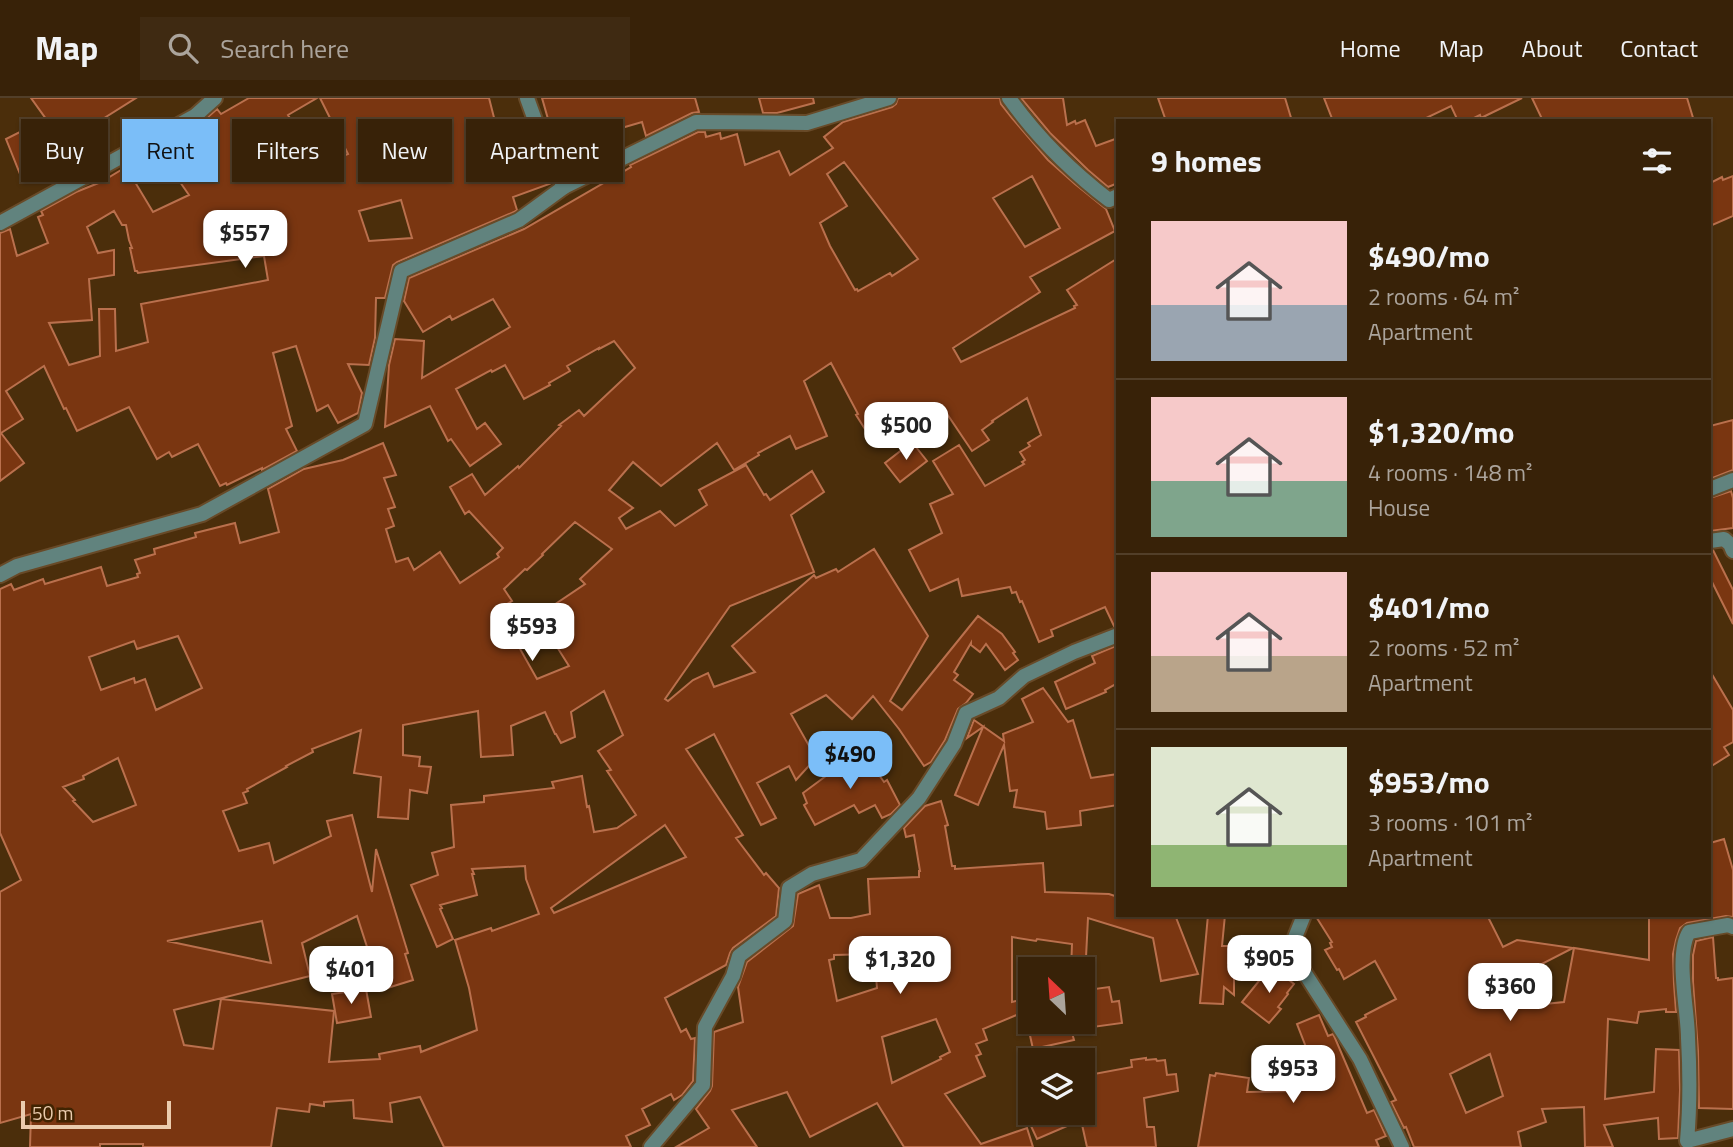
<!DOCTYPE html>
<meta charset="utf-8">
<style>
:root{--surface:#382208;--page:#3f2a12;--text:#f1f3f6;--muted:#aba49c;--line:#523f29;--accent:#7bbef8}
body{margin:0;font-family:"Titillium Web",sans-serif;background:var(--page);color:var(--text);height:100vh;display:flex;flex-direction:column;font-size:26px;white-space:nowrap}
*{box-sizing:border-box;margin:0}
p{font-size:23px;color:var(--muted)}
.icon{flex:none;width:38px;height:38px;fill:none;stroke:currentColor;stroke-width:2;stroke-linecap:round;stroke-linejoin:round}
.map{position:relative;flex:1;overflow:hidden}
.sheet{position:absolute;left:1116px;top:21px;width:595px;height:798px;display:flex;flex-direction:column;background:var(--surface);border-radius:0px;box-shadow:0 2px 5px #0004,0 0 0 2px var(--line)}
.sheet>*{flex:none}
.top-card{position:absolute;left:21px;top:21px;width:665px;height:63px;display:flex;gap:14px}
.needle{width:46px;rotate:335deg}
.buttons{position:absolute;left:1018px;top:859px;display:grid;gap:14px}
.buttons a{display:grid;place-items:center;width:77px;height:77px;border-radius:0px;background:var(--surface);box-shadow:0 2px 5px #0004,0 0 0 2px var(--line);font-size:35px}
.scale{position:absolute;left:21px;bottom:18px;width:150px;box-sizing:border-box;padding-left:7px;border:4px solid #ebccae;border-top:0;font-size:19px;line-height:24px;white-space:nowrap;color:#ebccae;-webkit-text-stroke:5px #402301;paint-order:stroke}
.price{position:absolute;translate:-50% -60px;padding:0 16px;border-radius:14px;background:#fff;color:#222;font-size:23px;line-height:46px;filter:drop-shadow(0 2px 4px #0008)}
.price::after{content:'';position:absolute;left:50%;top:42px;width:21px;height:16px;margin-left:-10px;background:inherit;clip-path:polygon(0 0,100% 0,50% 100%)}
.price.current{background:var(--accent);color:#111}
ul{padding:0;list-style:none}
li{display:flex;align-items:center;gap:21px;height:175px;padding:0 35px}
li+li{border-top:2px solid var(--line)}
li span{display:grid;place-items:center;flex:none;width:196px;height:140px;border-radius:0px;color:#555}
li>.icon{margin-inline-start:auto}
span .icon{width:84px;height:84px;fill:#fffc;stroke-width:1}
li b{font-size:30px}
h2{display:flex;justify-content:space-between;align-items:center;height:84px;padding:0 35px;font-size:30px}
.tag{padding:0 24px;border-radius:0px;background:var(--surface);box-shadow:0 2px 5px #0004,0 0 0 2px var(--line);font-size:24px;line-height:63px}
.tag.current{background:var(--accent);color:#111}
header{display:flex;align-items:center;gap:42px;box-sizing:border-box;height:98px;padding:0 35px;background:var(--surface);border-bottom:2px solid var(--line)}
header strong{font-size:33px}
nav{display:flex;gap:38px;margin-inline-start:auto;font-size:24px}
.search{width:490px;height:63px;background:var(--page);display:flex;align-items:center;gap:18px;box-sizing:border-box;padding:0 24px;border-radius:0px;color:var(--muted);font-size:26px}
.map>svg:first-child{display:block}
</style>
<header>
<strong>Map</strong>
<div class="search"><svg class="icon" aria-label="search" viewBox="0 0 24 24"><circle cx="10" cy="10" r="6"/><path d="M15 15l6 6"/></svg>Search here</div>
<nav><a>Home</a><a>Map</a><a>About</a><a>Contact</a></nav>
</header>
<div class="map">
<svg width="1733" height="1049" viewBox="0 0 1733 1049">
<rect width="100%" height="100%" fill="#4b2e0b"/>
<!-- building -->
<g fill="#7a3611" stroke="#ba704d" stroke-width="2" fill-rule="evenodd">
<polygon points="31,0 136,0 90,29 93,34 52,56 58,69 27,84 24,79 22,81 6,41 46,21"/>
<path d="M249,0h68l-29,17 31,51 29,-12 -28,-56h169l13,51 30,-10 20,44 -39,14 4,13 -3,2 -117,50 -4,3 -8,33h-9l-1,40 -6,27 -21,-1 14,29 -4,20 -20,10 -10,-18 -11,6 -21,-65 -23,7 19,73 -6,3 11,22 -35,19v-2l-35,17 -1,-2 -6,3 -22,-42 -26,13 -3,-5 -12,7 -28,-52 -52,24 -11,-23 -2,1 -20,-43 -38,25 17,28 -22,14 23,30 -24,18v-248l10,-4 7,27 31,-13 -10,-26 5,-2 -2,-4 35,-19 25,-10 25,-15 27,45 36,-17 -16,-23 2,-1 -16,-22 41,-25 17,-15 4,5zM401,102l11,38 -43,3 -10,-30zM114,113l8,14h4l3,15 3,8h-2l5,23h2l1,2 126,-17 4,24 -127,24 7,38 -32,9 -1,-42h-16l1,47 -31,9 -20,-42 43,-3 -3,-41 25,-4v-25l-16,3 -11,-26z"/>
<polygon points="542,0 695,0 699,14 692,15 646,38 642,24 577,43 585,68 569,76 550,35 552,35"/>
<polygon points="759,0 813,0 814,5 777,15 763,15"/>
<path d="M898,0h102l1,6 11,14 36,42 27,24 31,25 9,22 -85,46 10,15 -87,56 8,14 114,-54 -1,-2 3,-1 -10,-15 51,-32v368h-4l-9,-19 -54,23 2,6 -14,6 -17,-41 -2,1 -4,-10 -4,1 -2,-6 -48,9 -4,-17 -28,12 -21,-41 33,-17 -12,-29 23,-10 -20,-33 26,-16 26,41 39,-22 -2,-2 3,-2 -5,-8 10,-6 -2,-3 13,-8 -14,-37 -35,23 1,1 -11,8 7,10 -17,11 -25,-37 -48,32 -16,-25 -5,3 -2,-2 -11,7 -9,-14 2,-1 -27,-51 -27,18 23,55 -31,13 -6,-13 -32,17 1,2 -25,15 -17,-27 -56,43 -28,-24 -24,28 24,18 -14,10 7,11 34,-18 15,15 32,-21 -8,-15 47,-25 18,30 2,-1 4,6 42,-29 12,21 -33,23 23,57 -84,34 -65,93 3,2 25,-21 15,-7 6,14 41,-15 -23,-26 82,-71 2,3 20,-9 2,3 36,-23 54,87 -38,65 12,9 76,-94 24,18 13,18 -2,1 5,7 -13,10 -19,-26 -6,8 -9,-7v-2l-17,29 4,3 -4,5 19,14 -7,9 -8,6 -13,31 -14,22 -7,4 -25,-37 -26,-33 -21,23 -26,-24 -35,19 25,44 -20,22 -7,-14 -32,17 19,35 -15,7 -47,-91 -28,15 57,86 -7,3 28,37 2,-2 13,15 -3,28 -43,32 -3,5 -4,12 -61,33 16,34 5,-3 5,10 4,-1 -2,43 -11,14 -8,5 -3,-6 -29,15 8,16 -24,11 5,11h-187l-24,-50 -30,6 2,19 -38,-4 -1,-18 -29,2v4l-14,-2 -1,8 -32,-4 -6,39h-128v-3h-43v3h-70l1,-33 -31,9v-231l21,-12 -21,-47v-244l11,-5 3,6 29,-11 2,5 56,-17 6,19 31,-9 -1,-3 3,-1 -5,-13 20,-6 -1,-5 42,-12 -1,-4 40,-10 5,20 39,-11 -11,-43 36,-20 39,-9 40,-17 13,32 -12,3 11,29 -7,2 6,17 -8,3 10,33 12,-4 6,12 26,-18 20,31 39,-26 -2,-3 6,-6 -34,-37 -4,3 -15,-27 22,-13 13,21 33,-29 1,2 42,-42 -2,-1 20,-15 5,6 51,-48 -21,-27 -15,8v-1l-32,18 3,5 -21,12 1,2 -26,14 -19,-34 -13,7 -1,-2 -35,19 21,40 8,-6 16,21 -31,22 -19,-27 -3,2 -18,-35 -45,21 4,-62 6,-26 29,2 -2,37 88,-51 -17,-28 -41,21 -2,-4 -27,16 -19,-31 5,-23 115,-49 107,-62 -1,-2 68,-33h7l1,5 14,-4 1,6 16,-5 8,31 34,-14 11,24 43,-27 -9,-11 19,-15 49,-15 4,-3zM844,64l74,97 -26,17 -2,-3 -32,18 -1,-2 -2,1 -25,-44 -10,-23 27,-17 -20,-32zM1032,78l28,52 -35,19 -32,-49zM575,424l37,27 -32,30 5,5 -37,25 8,11 -8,6 13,19 -4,2 12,19 -32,13 -31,-55 1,-1 -8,-14 13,-8 -8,-12 21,-20 2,1 16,-15 -1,-1zM178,538l24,52 -46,22 -11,-31 -10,4 -1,-5 -33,12 -12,-33 45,-16 3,8zM604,593l19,44 -25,16 13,19 -4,1 29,44 -19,13 -23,4 -5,-26 -2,1 -5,-31 -30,6 2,6 -70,8v6l-33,3 3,42 -22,6 6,22 -27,10 26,62 16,-8 -13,-30 2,-1 -2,-3 37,-10 -5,-21h2l-2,-5 53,-3 1,13 13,35 -47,17 -1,-3 -36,12 14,48 8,42 -56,22 -1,-6 -41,8 1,5 -51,3 5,-51 -113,-12 -8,50 -29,-4 -10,-35 136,-34 -8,-33 55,-27 24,74 32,-10 -8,-26 3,-1 -32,-104 -4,43 -20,-77 -25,6 4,15 -57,27 -5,-20 -30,8 -16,-40 24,-8 -4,-10 5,-2 -1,-2 40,-22 -1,-1 27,-14 -1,-3 49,-19 -7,43 27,4 -3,40 30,2 2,-29 17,3 4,-26 -12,-1 1,-9 -17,-2v-30l75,-14 3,46 32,-2 -2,-29 34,-14 10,22h1l5,9 14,-6 -4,-25zM118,660l18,47 -43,17 -20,-21 2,-1 -12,-13 21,-8 -1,-3zM665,727l21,32 -132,56 -3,-5zM262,823l9,42 -104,-22z"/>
<polygon points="1021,0 1063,0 1067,27 1075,23 1076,26 1085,22 1096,48 1118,40 1118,85 1108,89 1088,72 1050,35"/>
<polygon points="1158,0 1285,0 1292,23 1166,23"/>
<polygon points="1324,0 1522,0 1481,20 1480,17 1468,23 1458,23 1451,8 1420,23 1333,23"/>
<polygon points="1532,0 1687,0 1694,23 1543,23"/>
<polygon points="1733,78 1733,118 1710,128 1710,85 1722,79 1723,82"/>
<polygon points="1733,322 1733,372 1710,381 1710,328"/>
<polygon points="912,344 927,363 900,384 885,365"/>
<polygon points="1731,393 1733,400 1733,430 1710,433 1710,400"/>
<polygon points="1710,452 1713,452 1733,492 1733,526 1710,480"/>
<polygon points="1118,547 1118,585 1105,592 1106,594 1066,611 1055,584 1095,565 1092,558"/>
<polygon points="1710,573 1733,612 1733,644 1724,649 1729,657 1710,669"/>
<polygon points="1043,590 1068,624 1073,622 1091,680 1118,676 1118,707 1080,713 1081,727 1047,731 1045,714 1014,709 1017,692 1010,693 1004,647 978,707 955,697 983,629 967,640 974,622 1004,643 1003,636 1033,624 1022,601"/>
<polygon points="861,652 884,684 887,682 900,707 891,716 882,720 875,707 859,715 854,707 815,727 804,707 807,705 803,695"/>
<path d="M941,703l7,24 -3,1 7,40h3v3l88,-6 2,29 64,2 9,3v18h57l23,59 -37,7 -8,-43 -65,-20 -3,59h-2v-7h-12l1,-26 -35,-5 -1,2 -24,-4v65l19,-5v12l-48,20 4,11 -11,4 5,10 -5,2 9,20 -40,18 36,50 46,-16 6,19h-129l-27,-44 -67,34 -23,-45 -55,18 25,37h-81l33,-19 -13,-19 14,-18 2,-5 2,-54 29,-10 -5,-35 9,-25 46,-36 5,-32 21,-9 11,33h21l19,-4 -2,-35 51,-2v-6h1l-6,-36 -8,2 -2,-9 21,-22zM874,856l3,34 -40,13 -8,-41 5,-1v-4zM936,921l14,33 -10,5 1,2 -49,24 -10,-46z"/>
<path d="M1724,741l9,31v47l-7,-1 -39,7 -7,5 -4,12 -3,14 1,30 2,28h-10v-3l-27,3 -2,11 -29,-4 -3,80 49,-7 2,-43 23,1 1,40 -2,48 -19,1 -1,-21 -54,7 9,22h-28l-1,-40 -42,2 4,13 -28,10 3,15h-107l-8,-20 -2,1 -13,-26 5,-2 -40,-78 10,-5 -1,-2 31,-16 -21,-38 -31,18 -5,-10 -2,1 -12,-20 7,-3 -2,-4 2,-1 -17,-27h172l16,32 14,-7 56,8 -68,35 10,24 49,-5 10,-54 75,12v-45h61v-72zM1490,956l13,42 -37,17 -16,-39z"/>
<polygon points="1208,817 1225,817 1222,848 1229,848 1228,865 1234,865 1234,897 1224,889 1223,906 1200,905"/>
<polygon points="1713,839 1716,880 1718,880 1718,882 1733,880 1733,1011 1699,1010 1698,953 1693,884 1693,857 1696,843"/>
<polygon points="1271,868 1294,886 1287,895 1288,896 1278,909 1281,911 1269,925 1242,904"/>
<polygon points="1109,889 1112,904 1119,903 1122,925 1093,929 1087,892"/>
<polygon points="366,891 371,919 337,925 332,896"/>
<polygon points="1319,917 1328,938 1333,936 1335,940 1367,1015 1374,1012 1386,1038 1376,1042 1379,1049 1198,1049 1210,977 1215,978 1216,975 1249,980 1247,994 1290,993 1284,968 1311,962 1297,926"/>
<polygon points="1027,924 1069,924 1074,942 1033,951"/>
<polygon points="1146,960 1146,962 1156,961 1157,963 1165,962 1167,977 1176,976 1178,993 1144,1000 1147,1029 1154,1029 1156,1049 1087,1049 1081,1022 1037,1041 1025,1015 1083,1015 1083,978 1132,969 1131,962"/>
</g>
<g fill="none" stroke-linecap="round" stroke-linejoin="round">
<!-- minor casing -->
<g stroke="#684a28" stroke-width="18">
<g id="minor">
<polyline points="527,0 540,36 564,89"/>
<path d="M1009,0c28,39 62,73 100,102l9,-4"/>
<polyline points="0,125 195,18 215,0"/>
<polyline points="1710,391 1733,382"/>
<polyline points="1710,443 1724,441 1730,446 1733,453"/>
<polyline points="0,477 17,468 202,416 365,326 401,173 519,122 564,89 696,24 807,25 889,0"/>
<polyline points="1304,817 1290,852 1360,961 1402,1049"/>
<path d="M1733,829l-5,-2 -39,7c-14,22 -1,79 -1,106 2,35 2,69 -1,103l46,-12"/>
<polyline points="651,1049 703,987 705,929 733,878 739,858 785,823 789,790 812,776 861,762 919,700 954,646 966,615 999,600 1024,578 1074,554 1118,537"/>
</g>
</g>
<!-- minor -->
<use href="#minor" stroke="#61837e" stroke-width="14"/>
</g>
</svg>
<div class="buttons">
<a><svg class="needle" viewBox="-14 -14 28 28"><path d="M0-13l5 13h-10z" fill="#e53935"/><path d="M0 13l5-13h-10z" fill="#aba49c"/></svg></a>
<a><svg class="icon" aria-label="layers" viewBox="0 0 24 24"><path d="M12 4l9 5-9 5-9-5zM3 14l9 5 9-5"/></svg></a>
</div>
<div class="scale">50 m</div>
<b class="price" style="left:245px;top:172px">$557</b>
<b class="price" style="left:906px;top:364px">$500</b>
<b class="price" style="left:532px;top:565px">$593</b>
<b class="price current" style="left:850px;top:693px">$490</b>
<b class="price" style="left:1269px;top:897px">$905</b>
<b class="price" style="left:900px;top:898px">$1,320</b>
<b class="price" style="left:351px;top:908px">$401</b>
<b class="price" style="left:1510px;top:925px">$360</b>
<b class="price" style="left:1293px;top:1007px">$953</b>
<div class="top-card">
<a class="tag">Buy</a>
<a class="tag current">Rent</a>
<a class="tag">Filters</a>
<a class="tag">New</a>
<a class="tag">Apartment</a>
</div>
<section class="sheet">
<h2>9 homes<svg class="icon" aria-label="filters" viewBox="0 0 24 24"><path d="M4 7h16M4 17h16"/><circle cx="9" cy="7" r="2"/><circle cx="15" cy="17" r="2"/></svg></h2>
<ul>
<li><span style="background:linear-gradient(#f6c9c9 60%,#9aa5b1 0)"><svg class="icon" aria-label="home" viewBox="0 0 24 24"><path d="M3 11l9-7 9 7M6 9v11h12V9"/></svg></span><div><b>$490/mo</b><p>2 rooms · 64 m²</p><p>Apartment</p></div></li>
<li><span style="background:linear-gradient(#f6c9c9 60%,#7fa58c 0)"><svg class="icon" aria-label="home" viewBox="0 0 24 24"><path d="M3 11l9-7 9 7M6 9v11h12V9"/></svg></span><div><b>$1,320/mo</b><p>4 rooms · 148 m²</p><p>House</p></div></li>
<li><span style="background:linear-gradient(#f6c9c9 60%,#b9a48a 0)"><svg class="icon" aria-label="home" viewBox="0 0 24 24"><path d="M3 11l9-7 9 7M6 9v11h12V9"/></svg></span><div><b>$401/mo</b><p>2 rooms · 52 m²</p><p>Apartment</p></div></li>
<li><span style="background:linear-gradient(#dfe7d0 70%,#8fb573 0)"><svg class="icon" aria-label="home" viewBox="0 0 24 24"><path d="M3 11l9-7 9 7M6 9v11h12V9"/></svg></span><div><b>$953/mo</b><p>3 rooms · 101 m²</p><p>Apartment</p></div></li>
</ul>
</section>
</div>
